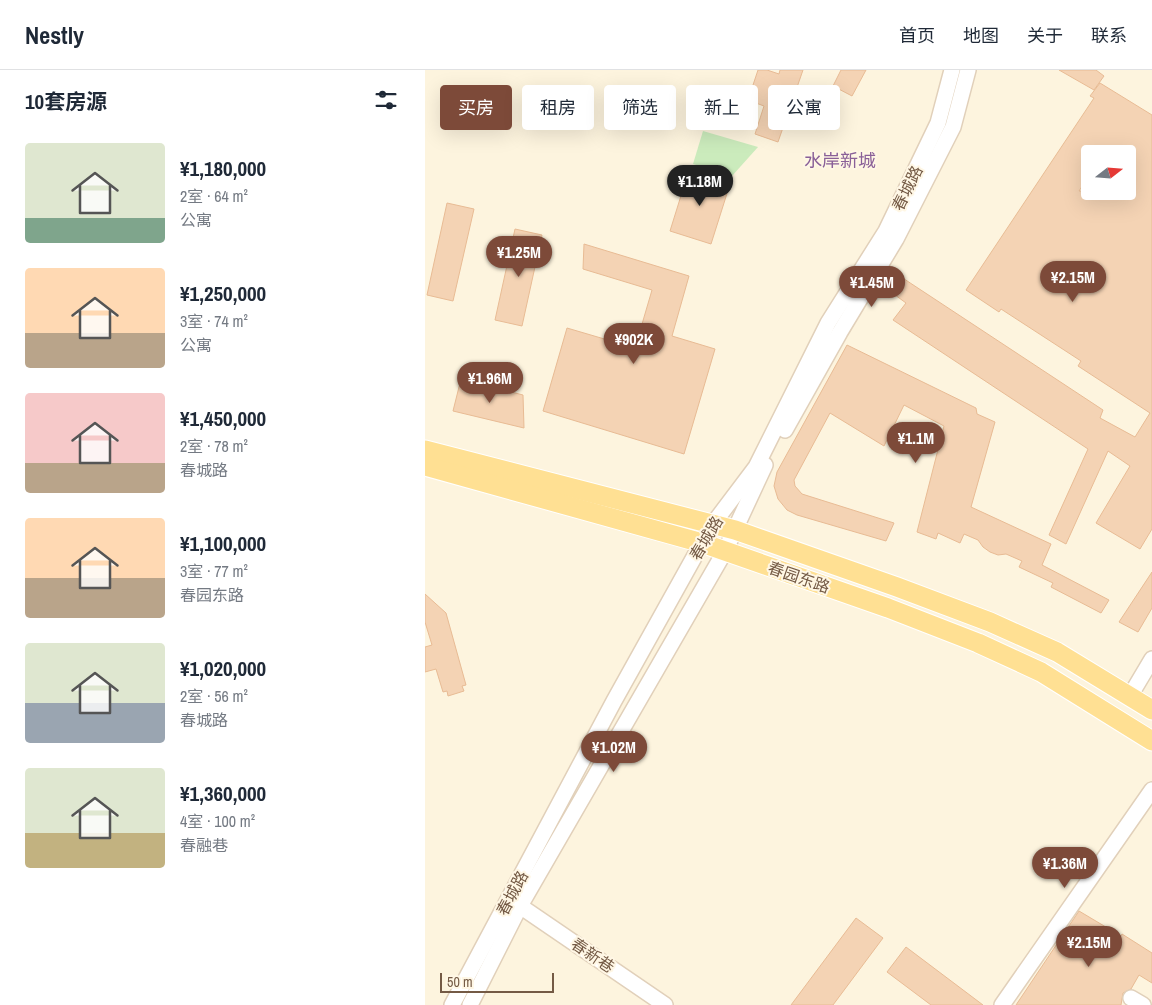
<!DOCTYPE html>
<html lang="zh">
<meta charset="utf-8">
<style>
:root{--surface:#fff;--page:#f2f2f3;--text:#1f2937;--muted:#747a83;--line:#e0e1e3;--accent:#7d4a39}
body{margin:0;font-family:"Archivo Narrow","Noto Sans SC",sans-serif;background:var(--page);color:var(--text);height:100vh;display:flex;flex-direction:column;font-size:19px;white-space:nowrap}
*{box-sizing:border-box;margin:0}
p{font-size:16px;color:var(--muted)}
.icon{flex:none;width:28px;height:28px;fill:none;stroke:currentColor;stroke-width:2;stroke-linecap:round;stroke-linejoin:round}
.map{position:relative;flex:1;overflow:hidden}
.details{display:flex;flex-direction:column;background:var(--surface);width:425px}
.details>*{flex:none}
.guide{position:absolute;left:15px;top:15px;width:475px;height:45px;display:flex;gap:10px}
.needle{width:32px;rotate:73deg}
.controls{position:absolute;left:656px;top:75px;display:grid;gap:10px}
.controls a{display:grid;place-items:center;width:55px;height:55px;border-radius:5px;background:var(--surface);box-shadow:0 5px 20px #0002;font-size:25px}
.scale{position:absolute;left:15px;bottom:12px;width:114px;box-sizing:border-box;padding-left:5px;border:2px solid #745a45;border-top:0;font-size:14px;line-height:18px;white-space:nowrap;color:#745a45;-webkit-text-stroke:4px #fff7e5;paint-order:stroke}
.price{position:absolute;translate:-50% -42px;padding:0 11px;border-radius:18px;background:var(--accent);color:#fff;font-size:16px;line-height:32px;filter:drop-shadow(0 1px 2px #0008)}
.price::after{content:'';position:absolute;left:50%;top:30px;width:15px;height:11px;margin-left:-8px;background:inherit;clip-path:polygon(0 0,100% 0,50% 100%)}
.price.current{background:#222;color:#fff}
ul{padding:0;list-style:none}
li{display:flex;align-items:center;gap:15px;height:125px;padding:0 25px}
li span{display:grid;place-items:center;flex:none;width:140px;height:100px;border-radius:5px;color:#555}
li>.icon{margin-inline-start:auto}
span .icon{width:60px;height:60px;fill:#fffc;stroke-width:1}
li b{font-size:21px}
h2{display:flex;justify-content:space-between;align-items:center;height:60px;padding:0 25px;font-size:21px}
.chip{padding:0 18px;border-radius:5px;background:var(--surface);box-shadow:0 5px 20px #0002;font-size:18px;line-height:45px}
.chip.current{background:var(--accent);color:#fff}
header{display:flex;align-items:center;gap:30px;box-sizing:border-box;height:70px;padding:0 25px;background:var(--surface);border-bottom:1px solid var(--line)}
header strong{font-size:24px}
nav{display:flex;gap:28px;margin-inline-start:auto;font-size:18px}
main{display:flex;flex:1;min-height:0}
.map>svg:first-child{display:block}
</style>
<header>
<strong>Nestly</strong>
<nav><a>首页</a><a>地图</a><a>关于</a><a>联系</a></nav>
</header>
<main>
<section class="details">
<h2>10套房源<svg class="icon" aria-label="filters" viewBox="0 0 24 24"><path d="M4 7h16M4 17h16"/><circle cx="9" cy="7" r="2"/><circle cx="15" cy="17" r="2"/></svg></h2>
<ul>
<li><span style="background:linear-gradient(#dfe7d0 75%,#7fa58c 0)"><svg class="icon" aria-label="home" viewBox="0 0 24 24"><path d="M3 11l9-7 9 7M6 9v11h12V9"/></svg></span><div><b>¥1,180,000</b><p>2室 · 64 m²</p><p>公寓</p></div></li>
<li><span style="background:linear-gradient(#ffd9b3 65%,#b9a48a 0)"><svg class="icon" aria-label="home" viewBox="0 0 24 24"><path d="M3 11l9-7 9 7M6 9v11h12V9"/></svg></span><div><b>¥1,250,000</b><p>3室 · 74 m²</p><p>公寓</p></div></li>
<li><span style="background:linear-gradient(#f6c9c9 70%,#b9a48a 0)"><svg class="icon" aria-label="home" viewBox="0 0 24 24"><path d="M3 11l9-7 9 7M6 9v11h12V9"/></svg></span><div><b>¥1,450,000</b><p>2室 · 78 m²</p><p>春城路</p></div></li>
<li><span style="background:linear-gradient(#ffd9b3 60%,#b9a48a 0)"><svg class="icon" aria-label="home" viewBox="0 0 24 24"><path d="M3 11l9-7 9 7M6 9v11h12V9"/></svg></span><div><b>¥1,100,000</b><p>3室 · 77 m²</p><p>春园东路</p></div></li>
<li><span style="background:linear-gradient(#dfe7d0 60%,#9aa5b1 0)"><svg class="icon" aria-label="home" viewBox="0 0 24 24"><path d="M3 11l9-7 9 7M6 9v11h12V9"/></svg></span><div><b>¥1,020,000</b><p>2室 · 56 m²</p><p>春城路</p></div></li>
<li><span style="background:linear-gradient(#dfe7d0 65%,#c2b280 0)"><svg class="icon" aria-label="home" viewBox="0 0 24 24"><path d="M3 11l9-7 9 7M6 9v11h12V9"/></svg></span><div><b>¥1,360,000</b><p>4室 · 100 m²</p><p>春融巷</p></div></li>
</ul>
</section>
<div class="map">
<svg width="727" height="935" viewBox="0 0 727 935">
<rect width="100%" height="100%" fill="#fdf4de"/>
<!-- green -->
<polygon fill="#cbebbc" points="278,61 333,77 307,106 268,94"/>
<!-- building -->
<g fill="#f4d3b4" stroke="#e8bb94" fill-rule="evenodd">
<polygon points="333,0 342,0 354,4 355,0 378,0 353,72 330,64 339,36 323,30"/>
<polygon points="416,0 441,0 427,26 408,16"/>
<polygon points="634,0 671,0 679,6 669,20"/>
<path d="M675,13l52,32v414l-12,20 -44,-26 34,-57 -22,-15 -42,93 -17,-9 39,-86 -195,-129 13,-17 -26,-19 9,-15 214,141 -3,8 35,19 15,-24 -72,-47 3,-5 -80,-52 -2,3 -33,-22 128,-192 -4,-2zM665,84h37v37h-48l11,-16z"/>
<polygon points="264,100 305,114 286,174 245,161"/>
<polygon points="22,133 49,139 28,231 2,225"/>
<polygon points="90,159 117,165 97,256 70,250"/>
<polygon points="159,174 264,206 247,266 290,279 259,384 118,341 142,258 210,278 227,220 158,199"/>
<polygon points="422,275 551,338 552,344 570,352 546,437 626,474 617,495 684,530 676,543 626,517 628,513 594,497 597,491 581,484 573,485 565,482 558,477 553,470 539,464 535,473 513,463 511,469 492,462 519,356 479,335 459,376 405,343 369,410 370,416 377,424 469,453 461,471 372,445 362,440 353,429 349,416 352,402"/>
<polygon points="36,309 98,325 99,358 28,341"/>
<polygon points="727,502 727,538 713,562 694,552"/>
<polygon points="0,524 21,543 41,615 37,616 39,621 23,626 22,621 18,622 11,599 0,602 0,577 7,575 0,552"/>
<polygon points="654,841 696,866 697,864 727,883 727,913 714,905 706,919 698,923 696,935 591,935"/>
<polygon points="431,848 458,868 408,935 366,935"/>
<polygon points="481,877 558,935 506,935 462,902"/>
</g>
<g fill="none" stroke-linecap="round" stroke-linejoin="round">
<!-- minor casing -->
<g stroke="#e1d0ba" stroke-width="18">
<g id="minor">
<polyline points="360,360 415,262 471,169 528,57 543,0"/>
<polyline points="705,626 727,589"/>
<polyline points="95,836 240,935"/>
<polyline points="706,928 718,935"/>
<polyline points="27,935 189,631 277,473 288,454 331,397 403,253 461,161 513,53 527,0"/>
<polyline points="45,935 95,836 300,481 340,395"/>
<polyline points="577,935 727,720"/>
</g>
</g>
<!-- major casing -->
<g stroke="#fff" stroke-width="21">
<g id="major">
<polyline points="0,380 310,460 472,517 565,552 632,582 727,640"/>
<polyline points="0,396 277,473 463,538 553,573 616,602 727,671"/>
</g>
</g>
<!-- minor -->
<use href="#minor" stroke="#fff" stroke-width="15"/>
<!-- major -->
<use href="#major" stroke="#ffe093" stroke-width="19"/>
</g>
<g text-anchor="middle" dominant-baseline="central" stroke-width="4" stroke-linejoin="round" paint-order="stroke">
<!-- street labels -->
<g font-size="16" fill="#745a45" stroke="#fff7e5">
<text transform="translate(482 118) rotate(-64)">春城路</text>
<text transform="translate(281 468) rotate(-59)">春城路</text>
<text transform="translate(374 507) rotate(19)">春园东路</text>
<text transform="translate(87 823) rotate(-62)">春城路</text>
<text transform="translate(168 885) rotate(34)">春新巷</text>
</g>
<!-- neighbourhood labels -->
<g font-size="18" fill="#8a6098" stroke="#fff7e5">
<text x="415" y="90">水岸新城</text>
</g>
</g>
</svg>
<div class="controls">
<a><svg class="needle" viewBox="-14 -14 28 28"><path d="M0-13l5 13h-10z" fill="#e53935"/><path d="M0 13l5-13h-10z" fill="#747a83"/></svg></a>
</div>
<div class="scale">50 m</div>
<b class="price current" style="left:275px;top:137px">¥1.18M</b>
<b class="price" style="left:94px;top:208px">¥1.25M</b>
<b class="price" style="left:648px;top:233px">¥2.15M</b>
<b class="price" style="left:447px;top:238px">¥1.45M</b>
<b class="price" style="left:209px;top:295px">¥902K</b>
<b class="price" style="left:65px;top:334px">¥1.96M</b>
<b class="price" style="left:491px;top:394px">¥1.1M</b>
<b class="price" style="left:189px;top:703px">¥1.02M</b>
<b class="price" style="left:640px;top:819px">¥1.36M</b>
<b class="price" style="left:664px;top:898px">¥2.15M</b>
<div class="guide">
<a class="chip current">买房</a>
<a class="chip">租房</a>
<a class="chip">筛选</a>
<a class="chip">新上</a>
<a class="chip">公寓</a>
</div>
</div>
</main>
